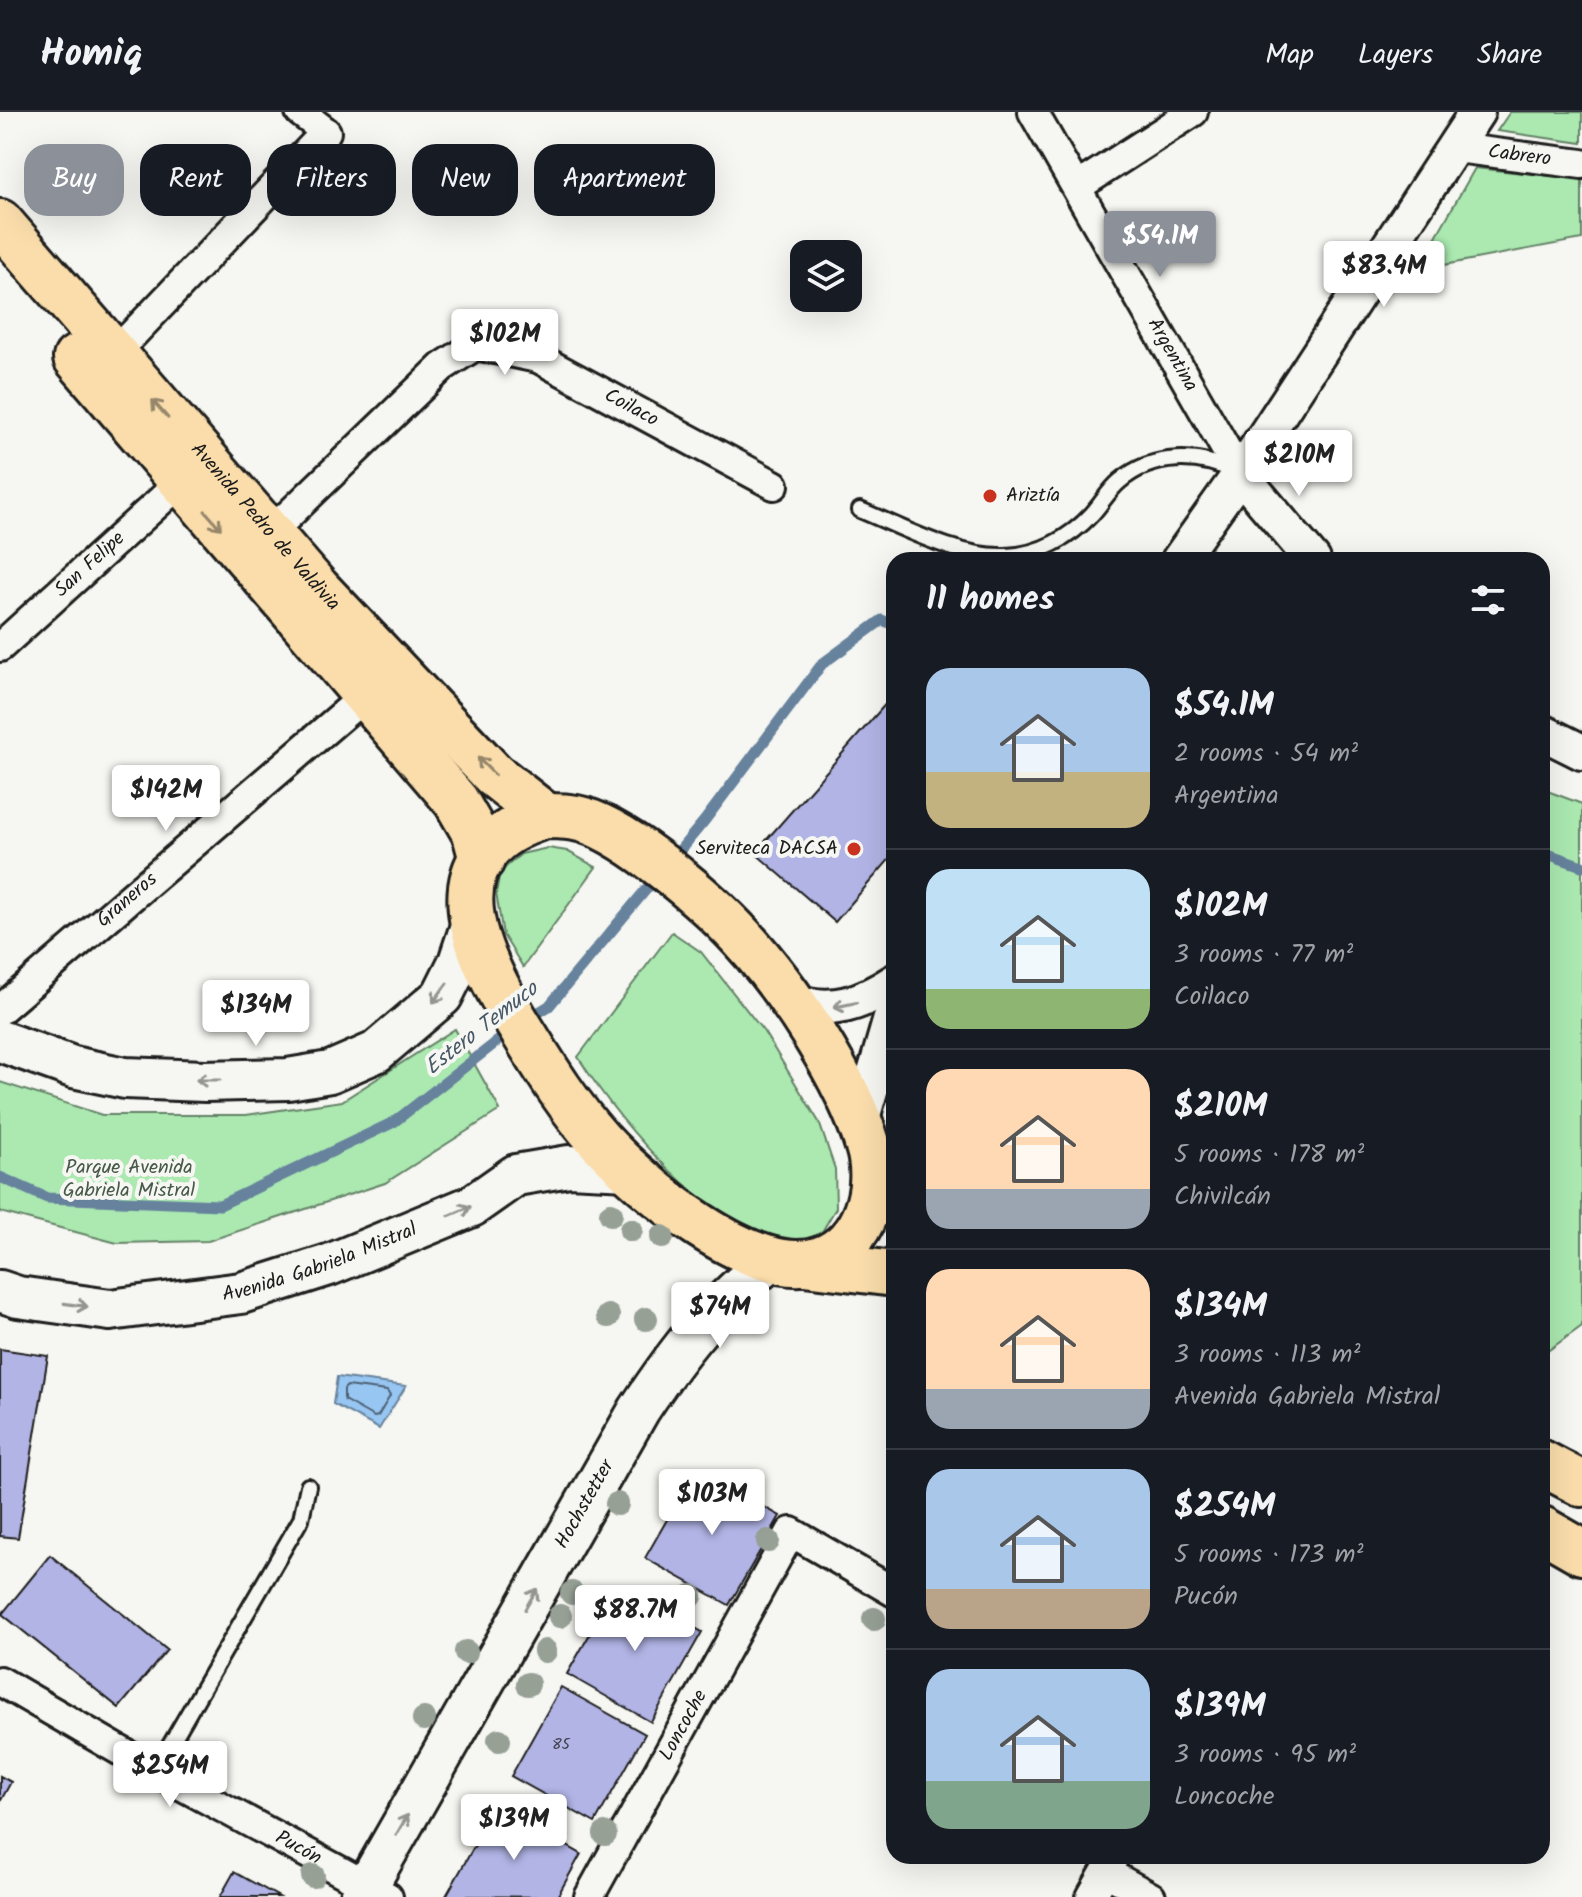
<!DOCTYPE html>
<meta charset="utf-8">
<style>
:root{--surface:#171b24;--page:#20242c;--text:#f1f3f6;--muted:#9ea1a6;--line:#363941;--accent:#8c9099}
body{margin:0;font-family:Kalam,sans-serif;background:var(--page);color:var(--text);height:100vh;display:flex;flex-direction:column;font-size:30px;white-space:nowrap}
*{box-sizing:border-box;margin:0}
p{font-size:26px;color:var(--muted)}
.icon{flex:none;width:44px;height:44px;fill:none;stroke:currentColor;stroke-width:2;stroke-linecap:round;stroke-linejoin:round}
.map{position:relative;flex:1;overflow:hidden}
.details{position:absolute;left:886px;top:440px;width:664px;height:1312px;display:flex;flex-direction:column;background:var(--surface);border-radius:24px;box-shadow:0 8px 32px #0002}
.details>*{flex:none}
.top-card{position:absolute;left:24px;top:32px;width:742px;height:72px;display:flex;gap:16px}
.controls{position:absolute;left:790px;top:128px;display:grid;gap:16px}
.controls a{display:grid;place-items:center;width:72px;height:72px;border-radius:16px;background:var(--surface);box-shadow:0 8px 32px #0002;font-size:40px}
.price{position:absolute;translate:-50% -68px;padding:0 18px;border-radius:8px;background:#fff;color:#222;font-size:26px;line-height:52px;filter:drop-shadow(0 2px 4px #0008)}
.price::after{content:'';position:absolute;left:50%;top:48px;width:24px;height:18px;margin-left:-12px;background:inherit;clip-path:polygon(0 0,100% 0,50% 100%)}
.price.current{background:var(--accent);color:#fff}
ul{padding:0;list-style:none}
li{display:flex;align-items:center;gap:24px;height:200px;padding:0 40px}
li+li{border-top:2px solid var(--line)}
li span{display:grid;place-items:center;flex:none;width:224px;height:160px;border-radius:24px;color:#555}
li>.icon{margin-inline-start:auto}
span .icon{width:96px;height:96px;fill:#fffc;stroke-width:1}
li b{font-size:34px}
h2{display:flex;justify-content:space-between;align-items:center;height:96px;padding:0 40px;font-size:34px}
.tag{padding:0 28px;border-radius:24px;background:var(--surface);box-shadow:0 8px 32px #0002;font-size:28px;line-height:72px}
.tag.current{background:var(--accent);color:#fff}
header{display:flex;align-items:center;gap:48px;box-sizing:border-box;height:112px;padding:0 40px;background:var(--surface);border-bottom:2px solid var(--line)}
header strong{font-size:38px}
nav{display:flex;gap:44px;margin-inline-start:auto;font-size:28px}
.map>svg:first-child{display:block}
</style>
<header>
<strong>Homiq</strong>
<nav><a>Map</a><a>Layers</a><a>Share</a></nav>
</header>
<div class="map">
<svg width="1582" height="1785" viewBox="0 0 1582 1785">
<rect width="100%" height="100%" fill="#f6f6f2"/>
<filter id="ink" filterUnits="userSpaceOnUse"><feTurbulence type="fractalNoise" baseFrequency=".0125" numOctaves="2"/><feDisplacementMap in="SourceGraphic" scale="16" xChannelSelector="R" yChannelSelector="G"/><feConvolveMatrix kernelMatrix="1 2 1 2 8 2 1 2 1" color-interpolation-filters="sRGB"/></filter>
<g filter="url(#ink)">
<!-- green -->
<g fill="#abe9b1" stroke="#648266" stroke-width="2">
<polygon points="1510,0 1582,0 1582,31 1497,19"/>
<polygon points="1475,56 1582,67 1582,127 1417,158"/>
<polygon points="1542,677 1582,692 1582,1214 1542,1243"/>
<polygon points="548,736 567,739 596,755 523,855 503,823 496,781 500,760 521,742"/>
<path d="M672,820l29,20 63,80 55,90 16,47 1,39 -16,27c-9,2 -20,7 -29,6 -83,-10 -171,-118 -213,-184z"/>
<polygon points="455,917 500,998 385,1071 208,1129 117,1131 0,1100 0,970 102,1003 246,1003 342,989"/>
</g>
<!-- water -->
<polygon fill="#97c6f2" stroke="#66829c" stroke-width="2" points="337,1265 406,1274 379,1317 333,1292"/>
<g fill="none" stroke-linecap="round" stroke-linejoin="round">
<!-- shore -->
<polygon stroke="#4d6072" stroke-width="2" points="347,1274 387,1279 390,1284 378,1304 374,1305 344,1288 344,1277"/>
<!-- stream -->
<g stroke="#66829c" stroke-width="11">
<polyline points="1542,740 1582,754"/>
<polyline points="671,749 705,708 822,552 882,508 894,513"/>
<polyline points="526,908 549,894 659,762"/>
<polyline points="0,1065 47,1086 220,1093 394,1010 512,918"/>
</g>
</g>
<!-- building -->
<g fill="#b1b4e5" stroke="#1c1c1c" stroke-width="2">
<polygon points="889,588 894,592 894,742 835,810 755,741"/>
<polygon points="0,1237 48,1244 18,1426 0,1424"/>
<polygon points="696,1357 780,1404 729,1493 645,1446"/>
<polygon points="50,1443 167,1538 119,1596 2,1502"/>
<polygon points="618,1473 702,1520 651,1610 567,1562"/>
<polygon points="561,1575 645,1622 595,1711 511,1664"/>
<polygon points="0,1664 11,1670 0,1690"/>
<polygon points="497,1694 581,1742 557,1785 446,1784"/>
<polygon points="234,1760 279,1785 220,1785"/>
</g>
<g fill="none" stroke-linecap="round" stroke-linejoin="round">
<!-- service casing -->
<g stroke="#1c1c1c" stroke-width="20">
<g id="service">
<path d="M860,398c44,18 98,48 146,46 33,-1 64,-18 86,-42 10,-11 17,-24 28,-33 33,-28 79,-27 116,-9"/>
<polyline points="155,1659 301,1407 308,1374"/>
</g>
</g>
<!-- minor casing -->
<g stroke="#1c1c1c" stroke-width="34">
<g id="minor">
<path id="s1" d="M1033,0l207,362"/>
<path id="s2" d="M1456,36l126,16"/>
<polyline points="1077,75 1193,0"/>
<polyline points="113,243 326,20 300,0"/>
<path id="s3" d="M269,422l173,-167 34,-22 62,13 236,127"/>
<path id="s4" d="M0,535l181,-165"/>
<path id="s5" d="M0,898l365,-314"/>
<path id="s6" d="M0,1569l155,90 233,126"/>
<polyline points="1106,1760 1151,1785"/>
<path id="s7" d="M589,1785l202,-365 103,60"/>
<polyline points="1091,1785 1114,1745"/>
</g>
</g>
<!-- tertiary casing -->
<g stroke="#1c1c1c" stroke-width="40">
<g id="tertiary">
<polyline points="1240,362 1313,448"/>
<polyline points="1179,448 1240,362 1477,0"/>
<polyline points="1542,620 1582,640"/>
<path d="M792,889c40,13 68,3 102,-19"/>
<polyline points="860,1013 894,896"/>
</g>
</g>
<!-- secondary casing -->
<g stroke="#1c1c1c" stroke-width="46">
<g id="secondary">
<polyline points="0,929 73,955 125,966 205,969 288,967 330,960 376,940 442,884 459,850 472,811"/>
<path id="s8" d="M0,1179l18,6 92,13 131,-17 88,-28 143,-59 44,-31 53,-9 59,3"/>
<path id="s9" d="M361,1785l278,-487c40,-61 73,-103 131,-149"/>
</g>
</g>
<!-- primary casing -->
<g stroke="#1c1c1c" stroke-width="50">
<g id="primary">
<path id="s10" d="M0,110l317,366 177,187 52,41"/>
<polyline points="76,246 456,689 475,722 482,748"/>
<path d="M546,704c12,0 25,0 38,4 46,14 125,82 158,118 47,51 106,141 126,208 13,41 -3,97 -47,113 -66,25 -180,-73 -222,-119 -29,-32 -52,-69 -74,-105 -47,-74 -104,-183 21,-219z"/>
<polyline points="805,1151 894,1162"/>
<polyline points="1542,1351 1582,1372"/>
<polyline points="1542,1417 1582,1440"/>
</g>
</g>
<!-- service -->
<use href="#service" stroke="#f6f6f2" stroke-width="14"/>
<!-- minor -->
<use href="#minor" stroke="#f6f6f2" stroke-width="28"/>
<!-- tertiary -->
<use href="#tertiary" stroke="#f6f6f2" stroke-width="34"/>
<!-- secondary -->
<use href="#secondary" stroke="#f6f6f2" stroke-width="40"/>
<!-- primary -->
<use href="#primary" stroke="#faddab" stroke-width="44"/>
</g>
<!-- trees -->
<g fill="#96a095">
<circle cx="611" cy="1102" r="12"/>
<circle cx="631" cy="1118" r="12"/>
<circle cx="662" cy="1125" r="12"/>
<circle cx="608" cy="1204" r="12"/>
<circle cx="646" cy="1207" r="12"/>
<circle cx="617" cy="1392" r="12"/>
<circle cx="768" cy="1429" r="12"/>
<circle cx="572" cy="1481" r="12"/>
<circle cx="691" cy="1484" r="12"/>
<circle cx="560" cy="1504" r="12"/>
<circle cx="874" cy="1507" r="12"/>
<circle cx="545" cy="1539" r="12"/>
<circle cx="466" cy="1540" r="12"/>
<circle cx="528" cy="1572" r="12"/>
<circle cx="424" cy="1607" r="12"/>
<circle cx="499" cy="1628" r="12"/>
<circle cx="605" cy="1722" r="12"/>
<circle cx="313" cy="1764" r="12"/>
</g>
<!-- one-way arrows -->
<defs><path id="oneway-shaft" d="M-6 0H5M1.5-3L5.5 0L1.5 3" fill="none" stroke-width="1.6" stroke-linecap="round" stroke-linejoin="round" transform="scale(2)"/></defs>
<g stroke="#96866b">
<use href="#oneway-shaft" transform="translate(160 297) rotate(-131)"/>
<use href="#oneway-shaft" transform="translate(213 408) rotate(49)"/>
<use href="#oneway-shaft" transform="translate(486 654) rotate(-134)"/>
</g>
<g stroke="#949492">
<use href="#oneway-shaft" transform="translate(440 881) rotate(126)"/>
<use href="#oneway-shaft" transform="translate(845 893) rotate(168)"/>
<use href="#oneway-shaft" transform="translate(208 968) rotate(-180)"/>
<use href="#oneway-shaft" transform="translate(460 1099) rotate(-23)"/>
<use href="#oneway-shaft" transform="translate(76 1193) rotate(8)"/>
<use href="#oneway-shaft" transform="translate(531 1487) rotate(-60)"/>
<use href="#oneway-shaft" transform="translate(402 1713) rotate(-60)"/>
</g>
</g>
<!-- markers -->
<g fill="#c8321e" stroke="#f6f6f2" stroke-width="3">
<circle cx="990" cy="384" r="8"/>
<circle cx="854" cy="737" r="8"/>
</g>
<g text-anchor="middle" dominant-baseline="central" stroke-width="8" stroke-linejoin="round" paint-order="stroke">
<!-- number labels -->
<g font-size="16" fill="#41424e">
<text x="561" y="1632">85</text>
</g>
<!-- street labels -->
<g font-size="20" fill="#1c1c1c" stroke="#f6f6f2">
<text stroke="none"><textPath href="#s2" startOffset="64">Cabrero</textPath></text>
<text stroke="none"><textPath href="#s1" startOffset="280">Argentina</textPath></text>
<text stroke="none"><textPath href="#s3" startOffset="450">Coilaco</textPath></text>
<text stroke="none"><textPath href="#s10" startOffset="404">Avenida Pedro de Valdivia</textPath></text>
<text stroke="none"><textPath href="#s4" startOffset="122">San Felipe</textPath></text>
<text stroke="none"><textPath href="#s5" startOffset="168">Graneros</textPath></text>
<text stroke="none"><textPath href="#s8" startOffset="328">Avenida Gabriela Mistral</textPath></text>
<text stroke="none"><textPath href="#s9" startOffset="452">Hochstetter</textPath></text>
<text stroke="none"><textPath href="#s7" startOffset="196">Loncoche</textPath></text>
<text stroke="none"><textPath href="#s6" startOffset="342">Pucón</textPath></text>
</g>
<!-- poi labels -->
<g font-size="20" fill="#1c1c1c" stroke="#f6f6f2" text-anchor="start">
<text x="1006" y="384">Ariztía</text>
<text x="838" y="737" text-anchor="end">Serviteca DACSA</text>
</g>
<!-- park labels -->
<g font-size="20" fill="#475a49" stroke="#f6f6f2">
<text x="129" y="1056">Parque Avenida<tspan x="129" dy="23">Gabriela Mistral</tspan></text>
</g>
<!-- water labels -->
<g font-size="22" font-style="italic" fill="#475867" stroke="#f6f6f2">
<text transform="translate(482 917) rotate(-38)">Estero Temuco</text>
</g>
</g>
</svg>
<div class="controls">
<a><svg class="icon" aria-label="layers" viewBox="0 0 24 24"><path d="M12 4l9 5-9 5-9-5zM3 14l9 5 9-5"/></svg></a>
</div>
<b class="price current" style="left:1160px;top:167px">$54.1M</b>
<b class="price" style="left:1384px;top:197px">$83.4M</b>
<b class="price" style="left:505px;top:265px">$102M</b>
<b class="price" style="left:1299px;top:386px">$210M</b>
<b class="price" style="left:166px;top:721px">$142M</b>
<b class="price" style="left:256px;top:936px">$134M</b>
<b class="price" style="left:720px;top:1238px">$74M</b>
<b class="price" style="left:712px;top:1425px">$103M</b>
<b class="price" style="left:635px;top:1541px">$88.7M</b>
<b class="price" style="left:170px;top:1697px">$254M</b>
<b class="price" style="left:514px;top:1750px">$139M</b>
<div class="top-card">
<a class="tag current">Buy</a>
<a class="tag">Rent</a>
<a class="tag">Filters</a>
<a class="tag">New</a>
<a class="tag">Apartment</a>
</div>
<section class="details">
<h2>11 homes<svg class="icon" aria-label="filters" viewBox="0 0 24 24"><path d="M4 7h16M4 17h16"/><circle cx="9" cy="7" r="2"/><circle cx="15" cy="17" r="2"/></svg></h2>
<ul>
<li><span style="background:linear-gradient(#a9c7e8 65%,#c2b280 0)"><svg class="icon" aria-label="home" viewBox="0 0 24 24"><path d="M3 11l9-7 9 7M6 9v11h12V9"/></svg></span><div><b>$54.1M</b><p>2 rooms · 54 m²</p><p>Argentina</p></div></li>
<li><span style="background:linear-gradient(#bfe0f5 75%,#8fb573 0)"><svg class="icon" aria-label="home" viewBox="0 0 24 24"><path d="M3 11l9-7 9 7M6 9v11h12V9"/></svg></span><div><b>$102M</b><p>3 rooms · 77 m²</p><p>Coilaco</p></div></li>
<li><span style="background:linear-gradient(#ffd9b3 75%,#9aa5b1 0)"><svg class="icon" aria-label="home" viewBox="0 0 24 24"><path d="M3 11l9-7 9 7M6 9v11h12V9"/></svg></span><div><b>$210M</b><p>5 rooms · 178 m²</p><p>Chivilcán</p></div></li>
<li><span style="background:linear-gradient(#ffd9b3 75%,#9aa5b1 0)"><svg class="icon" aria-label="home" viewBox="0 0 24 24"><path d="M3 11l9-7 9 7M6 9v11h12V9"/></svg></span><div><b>$134M</b><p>3 rooms · 113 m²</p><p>Avenida Gabriela Mistral</p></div></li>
<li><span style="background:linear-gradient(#a9c7e8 75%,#b9a48a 0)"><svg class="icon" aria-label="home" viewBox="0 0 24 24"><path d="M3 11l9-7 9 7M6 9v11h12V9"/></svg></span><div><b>$254M</b><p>5 rooms · 173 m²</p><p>Pucón</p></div></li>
<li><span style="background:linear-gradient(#a9c7e8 70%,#7fa58c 0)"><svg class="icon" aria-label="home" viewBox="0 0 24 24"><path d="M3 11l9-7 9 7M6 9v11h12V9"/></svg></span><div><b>$139M</b><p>3 rooms · 95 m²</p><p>Loncoche</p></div></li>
</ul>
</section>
</div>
